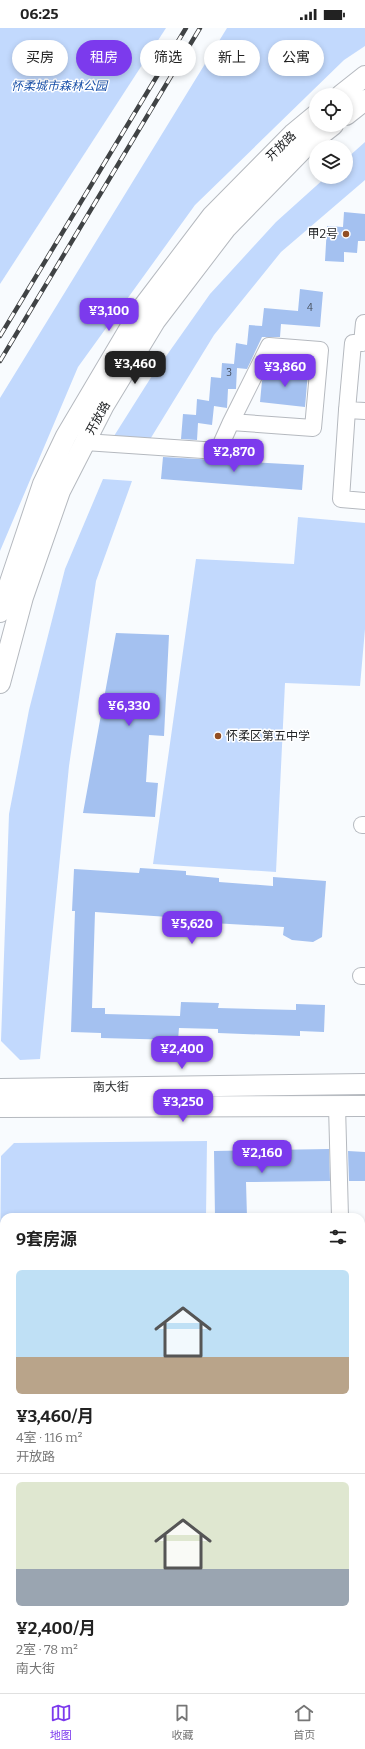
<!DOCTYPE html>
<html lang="zh">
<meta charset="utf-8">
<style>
:root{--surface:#fff;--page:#f2f2f2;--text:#222;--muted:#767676;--line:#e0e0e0;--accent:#7c3aed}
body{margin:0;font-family:Bitter,"Noto Sans SC",serif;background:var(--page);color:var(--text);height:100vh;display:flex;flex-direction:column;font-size:15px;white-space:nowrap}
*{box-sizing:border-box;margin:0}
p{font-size:13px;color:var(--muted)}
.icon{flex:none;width:22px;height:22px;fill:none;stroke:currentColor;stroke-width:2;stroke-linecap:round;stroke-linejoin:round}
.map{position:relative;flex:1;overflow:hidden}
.drawer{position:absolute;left:0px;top:1185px;width:365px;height:480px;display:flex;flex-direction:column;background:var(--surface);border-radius:12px 12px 0 0;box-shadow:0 2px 6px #0003}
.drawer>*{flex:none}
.guide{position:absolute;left:12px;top:12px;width:341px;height:36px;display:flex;gap:8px}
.buttons{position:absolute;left:309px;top:60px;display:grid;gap:8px}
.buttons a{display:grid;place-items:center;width:44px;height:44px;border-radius:50%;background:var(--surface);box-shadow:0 2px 6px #0003;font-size:20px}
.price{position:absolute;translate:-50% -34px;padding:0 9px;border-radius:8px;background:var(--accent);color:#fff;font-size:13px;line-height:26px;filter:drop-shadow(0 1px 2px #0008)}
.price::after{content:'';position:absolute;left:50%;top:24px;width:12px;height:9px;margin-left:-6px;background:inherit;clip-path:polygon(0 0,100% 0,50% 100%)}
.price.current{background:#222;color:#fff}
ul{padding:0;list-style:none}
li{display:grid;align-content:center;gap:8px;height:212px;padding:0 16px}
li+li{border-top:1px solid var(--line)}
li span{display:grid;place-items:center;height:124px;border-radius:6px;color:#555}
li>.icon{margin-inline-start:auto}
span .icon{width:72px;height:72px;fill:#fffc;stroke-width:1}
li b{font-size:17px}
h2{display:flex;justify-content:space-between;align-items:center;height:48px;padding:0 16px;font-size:17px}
.chip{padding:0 14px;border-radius:18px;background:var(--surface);box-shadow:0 2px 6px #0003;font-size:14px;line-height:36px}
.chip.current{background:var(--accent);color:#fff}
.status{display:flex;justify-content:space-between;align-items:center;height:28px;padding:0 20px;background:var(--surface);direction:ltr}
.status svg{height:11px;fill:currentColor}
.tabs{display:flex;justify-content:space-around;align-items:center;height:56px;border-top:1px solid var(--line);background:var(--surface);font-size:11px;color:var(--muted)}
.tabs a{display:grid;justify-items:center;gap:2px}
.tabs .current{color:var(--accent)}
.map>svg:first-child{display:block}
</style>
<div class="status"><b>06:25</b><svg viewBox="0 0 49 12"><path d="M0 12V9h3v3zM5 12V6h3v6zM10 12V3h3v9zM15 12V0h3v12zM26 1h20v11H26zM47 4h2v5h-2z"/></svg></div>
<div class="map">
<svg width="365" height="1665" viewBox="0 0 365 1665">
<rect width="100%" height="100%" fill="#f8fbfe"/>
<!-- green -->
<g fill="#c2d9fd">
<polygon points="0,0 166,0 0,256"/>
<polygon points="227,0 365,0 365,18 344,32 195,177 78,339 0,523 0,370"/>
<polygon points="365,114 365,152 281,224 214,307 149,413 114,408 150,351 210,266 276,194 326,149 346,149 346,131"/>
<polygon points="103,451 132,453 96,553 69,738 40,1031 20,1032 1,1013 9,786 29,682 65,541"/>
<polygon points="298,489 365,495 365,601 360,658 285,655 276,844 153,836 196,531 294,536"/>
<polygon points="207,1113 206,1189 4,1189 4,1247 0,1247 1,1128 14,1115"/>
</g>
<!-- building -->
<g fill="#a4c1f0">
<polygon points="344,184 365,186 365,213 358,213 357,225 344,224 344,234 325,233 327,198 343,199"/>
<polygon points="300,261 323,264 320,299 281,296 280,309 262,309 247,341 237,340 236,361 228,361 227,380 214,378 212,397 198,395 197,412 181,411 183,386 196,387 197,371 209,373 211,349 221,350 222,335 234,336 236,315 247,317 249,297 262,298 264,280 298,283"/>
<polygon points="268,341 308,344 305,379 260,374 262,353"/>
<polygon points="163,429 304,437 302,462 161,451"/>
<polygon points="116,605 169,607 164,708 149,707 146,754 158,755 155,789 83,785"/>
<polygon points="140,840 186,843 186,847 219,850 219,854 273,858 273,849 326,853 322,909 313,914 292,912 283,907 284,899 212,895 213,886 183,884 183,890 95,884 92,980 105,980 105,986 180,988 181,974 219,975 218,980 296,982 296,976 325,977 324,1004 300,1003 300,1008 218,1005 218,1001 179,1000 178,1012 101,1010 101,1005 71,1004 75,883 72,883 74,841 139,845"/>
<polygon points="329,1121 330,1153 246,1154 247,1189 215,1189 214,1123"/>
<polygon points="348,1123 365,1124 365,1153 349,1153"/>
</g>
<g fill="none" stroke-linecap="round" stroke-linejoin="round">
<!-- minor casing -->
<g stroke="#b5b9bf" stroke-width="18">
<g id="minor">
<polyline points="365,295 364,295 362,315 353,315 347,382 365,383"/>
<polyline points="347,382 341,471 365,473"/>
<polyline points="85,414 218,423 231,394 313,400 320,322 269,318 231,394"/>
<polyline points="362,797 365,797"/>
<polyline points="361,948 365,948"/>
<polyline points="337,1078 340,1189"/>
<polyline points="227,1665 227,1664"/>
</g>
</g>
<!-- major casing -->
<g stroke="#b5b9bf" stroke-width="22">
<g id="major">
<polyline points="341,67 365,48"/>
<polyline points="346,87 365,72"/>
<polyline points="0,584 43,456 66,408 140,283 212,188 293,106 316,87"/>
<polyline points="0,655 23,569 60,463 104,377 155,293 226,200 305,119 333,97"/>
<polyline points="0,1061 365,1056"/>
<polyline points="0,1079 365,1078"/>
</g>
</g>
<!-- minor -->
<use href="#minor" stroke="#fff" stroke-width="16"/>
<!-- major -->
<use href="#major" stroke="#fff" stroke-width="20"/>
<!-- rail casing -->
<g stroke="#404345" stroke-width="4.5">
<g id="rail">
<polyline points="0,308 186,0"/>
<polyline points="0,333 200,0"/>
</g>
</g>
<!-- rail -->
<use href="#rail" stroke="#fff" stroke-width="3" stroke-dasharray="9" stroke-linecap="butt"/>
</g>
<!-- markers -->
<g fill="#924e23" stroke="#fff" stroke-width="1.5">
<circle cx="346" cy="206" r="4"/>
<circle cx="218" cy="708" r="4"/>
</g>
<g text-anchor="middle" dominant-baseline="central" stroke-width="3" stroke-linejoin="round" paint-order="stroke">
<!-- number labels -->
<g font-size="10" fill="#434c59">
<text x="310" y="280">4</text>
<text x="229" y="345">3</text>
</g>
<!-- park labels -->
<g font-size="12" font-style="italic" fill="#1a51a9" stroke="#fff">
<text x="59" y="58">怀柔城市森林公园</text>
</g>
<!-- street labels -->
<g font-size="12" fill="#232527" stroke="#fff">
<text transform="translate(281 118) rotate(-44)">开放路</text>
<text transform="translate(98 390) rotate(-61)">开放路</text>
<text transform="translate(111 1059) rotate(-1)">南大街</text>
</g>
<!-- poi labels -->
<g font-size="12" fill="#232527" stroke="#fff" text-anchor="end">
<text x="338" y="206">甲2号</text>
<text x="226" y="708" text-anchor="start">怀柔区第五中学</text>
</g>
</g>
</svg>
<div class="buttons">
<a><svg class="icon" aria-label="locate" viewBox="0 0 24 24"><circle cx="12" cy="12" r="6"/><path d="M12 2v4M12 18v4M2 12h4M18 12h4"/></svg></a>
<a><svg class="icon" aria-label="layers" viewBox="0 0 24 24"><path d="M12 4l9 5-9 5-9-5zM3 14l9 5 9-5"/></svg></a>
</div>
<b class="price" style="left:109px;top:304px">¥3,100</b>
<b class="price current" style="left:135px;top:357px">¥3,460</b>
<b class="price" style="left:285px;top:360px">¥3,860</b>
<b class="price" style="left:234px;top:445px">¥2,870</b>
<b class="price" style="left:129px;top:699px">¥6,330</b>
<b class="price" style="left:192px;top:917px">¥5,620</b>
<b class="price" style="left:182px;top:1042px">¥2,400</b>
<b class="price" style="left:183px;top:1095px">¥3,250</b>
<b class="price" style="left:262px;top:1146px">¥2,160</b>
<div class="guide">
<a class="chip">买房</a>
<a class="chip current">租房</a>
<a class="chip">筛选</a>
<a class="chip">新上</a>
<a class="chip">公寓</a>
</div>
<section class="drawer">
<h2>9套房源<svg class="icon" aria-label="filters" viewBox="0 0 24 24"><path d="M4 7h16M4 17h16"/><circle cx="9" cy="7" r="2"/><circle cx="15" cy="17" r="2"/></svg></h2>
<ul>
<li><span style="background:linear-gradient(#bfe0f5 70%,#b9a48a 0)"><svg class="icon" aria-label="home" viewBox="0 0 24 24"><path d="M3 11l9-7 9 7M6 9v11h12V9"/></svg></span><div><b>¥3,460/月</b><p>4室 · 116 m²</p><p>开放路</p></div></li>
<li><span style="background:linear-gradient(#dfe7d0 70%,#9aa5b1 0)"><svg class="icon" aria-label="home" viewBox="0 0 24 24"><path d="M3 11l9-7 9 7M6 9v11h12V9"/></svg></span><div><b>¥2,400/月</b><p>2室 · 78 m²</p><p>南大街</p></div></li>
</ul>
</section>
</div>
<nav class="tabs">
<a class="current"><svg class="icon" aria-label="map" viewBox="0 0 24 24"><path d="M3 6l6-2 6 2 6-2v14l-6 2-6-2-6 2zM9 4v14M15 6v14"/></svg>地图</a>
<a><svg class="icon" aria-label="saved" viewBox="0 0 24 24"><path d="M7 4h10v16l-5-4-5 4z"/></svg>收藏</a>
<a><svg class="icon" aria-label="home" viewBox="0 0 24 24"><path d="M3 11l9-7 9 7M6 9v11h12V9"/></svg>首页</a>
</nav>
